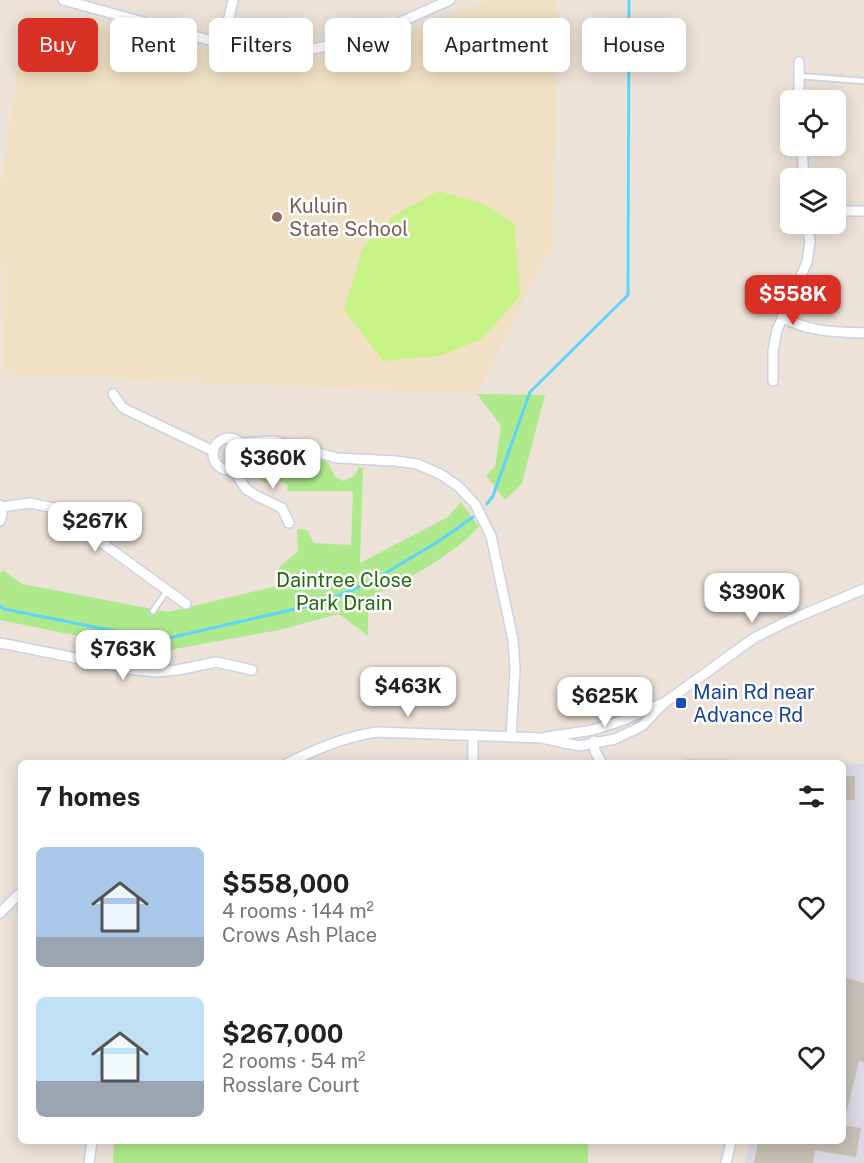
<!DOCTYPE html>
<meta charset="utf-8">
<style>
:root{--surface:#fff;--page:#f2f2f2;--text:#222;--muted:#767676;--accent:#d93025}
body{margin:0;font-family:"Public Sans",sans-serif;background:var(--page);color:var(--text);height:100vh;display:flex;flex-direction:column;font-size:22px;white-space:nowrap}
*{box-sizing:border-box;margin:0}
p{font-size:20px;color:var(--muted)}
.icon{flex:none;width:33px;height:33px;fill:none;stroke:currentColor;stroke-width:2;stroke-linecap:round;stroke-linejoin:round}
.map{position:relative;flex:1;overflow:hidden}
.side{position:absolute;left:18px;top:760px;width:828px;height:384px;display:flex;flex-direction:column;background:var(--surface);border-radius:9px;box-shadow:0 3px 15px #0003}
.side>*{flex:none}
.banner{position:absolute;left:18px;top:18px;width:828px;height:54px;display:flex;gap:12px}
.controls{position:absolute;left:780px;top:90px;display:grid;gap:12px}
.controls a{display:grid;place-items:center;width:66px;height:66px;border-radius:9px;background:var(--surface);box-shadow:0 3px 15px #0003;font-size:30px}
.price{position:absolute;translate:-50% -51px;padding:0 14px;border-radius:12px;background:#fff;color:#222;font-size:20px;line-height:39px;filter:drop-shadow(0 2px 3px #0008)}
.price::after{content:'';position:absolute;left:50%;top:36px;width:18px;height:14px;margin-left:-9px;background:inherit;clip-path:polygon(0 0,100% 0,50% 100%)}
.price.active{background:var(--accent);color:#fff}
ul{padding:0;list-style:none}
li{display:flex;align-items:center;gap:18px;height:150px;padding:0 18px}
li span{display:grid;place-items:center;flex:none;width:168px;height:120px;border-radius:9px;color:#555}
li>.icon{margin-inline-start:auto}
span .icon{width:72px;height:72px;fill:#fffc;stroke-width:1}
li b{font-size:26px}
h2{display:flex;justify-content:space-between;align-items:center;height:72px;padding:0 18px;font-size:26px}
.chip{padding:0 21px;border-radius:9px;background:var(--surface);box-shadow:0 3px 15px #0003;font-size:21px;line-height:54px}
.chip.active{background:var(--accent);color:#fff}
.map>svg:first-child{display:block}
</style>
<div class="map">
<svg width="864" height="1163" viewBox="0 0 864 1163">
<rect width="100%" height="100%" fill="#ece2d7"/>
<!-- industrial -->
<polygon fill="#dbd9e3" points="685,758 864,764 864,1163 745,1163 749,1142 843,1142 843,764 689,764"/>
<!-- education -->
<polygon fill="#f0e1c4" points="489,0 556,0 554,242 477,394 4,374 0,192 26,12 47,14 224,53 281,63 326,62 346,58"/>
<!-- green -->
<g fill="#aee98c">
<polygon points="477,394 545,395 522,483 505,500 486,475 495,467 501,426"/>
<path d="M275,445l7,2 -2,12 25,5 3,-9 19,5 8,17 8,4 11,-5 5,-9 4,1 -3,95 88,-46 13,-15 18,25c-31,32 -72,52 -111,71v38l-29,-22 -60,16 -116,21h-11l-152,-31v-47l3,-3 19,14 146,28 122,-29 -14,-13 22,-19 -1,-22 10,1 7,13 37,2 2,-54h-66l1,-6 -13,-7 -8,5 -6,-2c-7,-13 -5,-20 2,-32z"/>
<polygon points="114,1142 588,1142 588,1163 113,1163"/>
</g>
<!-- pitch -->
<polygon fill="#c6f286" points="438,191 484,204 514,223 520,296 483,338 440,356 383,361 344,310 363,247 395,215"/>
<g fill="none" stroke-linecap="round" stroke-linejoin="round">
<!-- stream -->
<g stroke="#5dd4fb" stroke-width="3">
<polyline points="487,504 493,496 530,392 628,295 629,0"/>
<polyline points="0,606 4,609 160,640 321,603 369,583 439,541 473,517"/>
</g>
</g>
<!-- building -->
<g fill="#c6c1b6">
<rect x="843" y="776" width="12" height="24"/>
<polygon points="843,977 864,983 864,1062 859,1061 846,1114 843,1113"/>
<polygon points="843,1125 861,1128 856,1157 815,1150 813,1163 754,1163 758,1142 843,1142"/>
</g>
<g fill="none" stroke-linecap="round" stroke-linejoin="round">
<!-- lane casing -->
<g stroke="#ccd1e3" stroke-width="8">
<g id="lane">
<polyline points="799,76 864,81"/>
<polyline points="153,611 167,591"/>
</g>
</g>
<!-- street casing -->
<g stroke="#ccd1e3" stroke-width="12">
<g id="street">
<polyline points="63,0 223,44 283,51 305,51 369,36 450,0"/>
<polyline points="223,44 233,0"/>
<polyline points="799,62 799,100"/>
<polyline points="802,146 804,178"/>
<polyline points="836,211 864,211"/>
<path d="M782,317c27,15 52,15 82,16"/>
<polyline points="773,381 773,351 777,330 807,262 810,241 807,224"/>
<polyline points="113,394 123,408 213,451"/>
<circle cx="229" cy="454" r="16"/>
<polyline points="241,443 274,441 337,458 395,461 417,464 440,474 458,486 475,504 491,536 513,640 515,670 511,737"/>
<polyline points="233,469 246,489 257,496 282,508 289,523"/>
<polyline points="0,505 2,514 0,521"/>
<polyline points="1,507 30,503 54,508 186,604"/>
<polyline points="0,643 136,670 156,672 177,670 216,662 252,670"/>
<polyline points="547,737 593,730 624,720 660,704"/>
<polyline points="594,741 595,751 602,764"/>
<path d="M286,764c30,-15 58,-27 91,-32l165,6 37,8 36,-7 27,-13 22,-23 90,-65 36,-18 74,-31"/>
<polyline points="473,764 473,735"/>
<polyline points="0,913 18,895"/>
<polyline points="89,1163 92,1142"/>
<polyline points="726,1163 731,1142"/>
</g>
</g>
<!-- lane -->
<use href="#lane" stroke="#fff" stroke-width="4.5"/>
<!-- street -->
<use href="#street" stroke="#fff" stroke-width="9"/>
</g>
<!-- markers -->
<circle fill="#8d6e63" stroke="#fff" stroke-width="2" cx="277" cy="217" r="6"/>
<rect fill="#1a4fb4" stroke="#fff" stroke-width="2" x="675" y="697" width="12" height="12" rx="3"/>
<g text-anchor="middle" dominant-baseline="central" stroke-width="5" stroke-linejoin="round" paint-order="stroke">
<!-- education labels -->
<g font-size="20" fill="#785e54" stroke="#fff" text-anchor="start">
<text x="289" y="206">Kuluin<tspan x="289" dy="23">State School</tspan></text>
</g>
<!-- park labels -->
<g font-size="20" fill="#256a12" stroke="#fff">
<text x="344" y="580">Daintree Close<tspan x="344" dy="23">Park Drain</tspan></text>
</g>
<!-- transit labels -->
<g font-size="20" fill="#164399" stroke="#fff" text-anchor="start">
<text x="693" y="692">Main Rd near<tspan x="693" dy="23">Advance Rd</tspan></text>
</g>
</g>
</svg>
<div class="controls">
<a><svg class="icon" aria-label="locate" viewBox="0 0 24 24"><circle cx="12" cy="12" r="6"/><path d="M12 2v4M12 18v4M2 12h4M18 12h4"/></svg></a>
<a><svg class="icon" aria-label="layers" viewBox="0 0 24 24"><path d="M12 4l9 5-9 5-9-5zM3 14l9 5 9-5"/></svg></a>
</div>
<b class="price active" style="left:793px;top:326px">$558K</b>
<b class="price" style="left:273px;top:490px">$360K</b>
<b class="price" style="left:95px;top:553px">$267K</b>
<b class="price" style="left:752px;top:624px">$390K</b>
<b class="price" style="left:123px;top:681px">$763K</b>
<b class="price" style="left:408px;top:718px">$463K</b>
<b class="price" style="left:605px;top:728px">$625K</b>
<div class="banner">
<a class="chip active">Buy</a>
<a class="chip">Rent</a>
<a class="chip">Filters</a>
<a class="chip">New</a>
<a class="chip">Apartment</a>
<a class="chip">House</a>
</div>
<section class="side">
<h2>7 homes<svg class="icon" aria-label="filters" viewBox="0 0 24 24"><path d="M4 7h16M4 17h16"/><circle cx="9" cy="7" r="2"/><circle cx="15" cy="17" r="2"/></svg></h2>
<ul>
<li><span style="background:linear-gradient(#a9c7e8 75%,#9aa5b1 0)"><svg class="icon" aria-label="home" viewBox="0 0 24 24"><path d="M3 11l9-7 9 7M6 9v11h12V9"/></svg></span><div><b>$558,000</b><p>4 rooms · 144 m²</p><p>Crows Ash Place</p></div><svg class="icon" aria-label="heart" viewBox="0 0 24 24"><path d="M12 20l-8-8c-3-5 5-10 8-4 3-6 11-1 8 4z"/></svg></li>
<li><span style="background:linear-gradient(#bfe0f5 70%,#9aa5b1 0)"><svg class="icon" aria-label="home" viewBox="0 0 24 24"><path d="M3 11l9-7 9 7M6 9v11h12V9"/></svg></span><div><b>$267,000</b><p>2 rooms · 54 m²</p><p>Rosslare Court</p></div><svg class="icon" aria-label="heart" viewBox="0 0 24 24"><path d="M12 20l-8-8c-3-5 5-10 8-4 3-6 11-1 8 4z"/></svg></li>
</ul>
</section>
</div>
